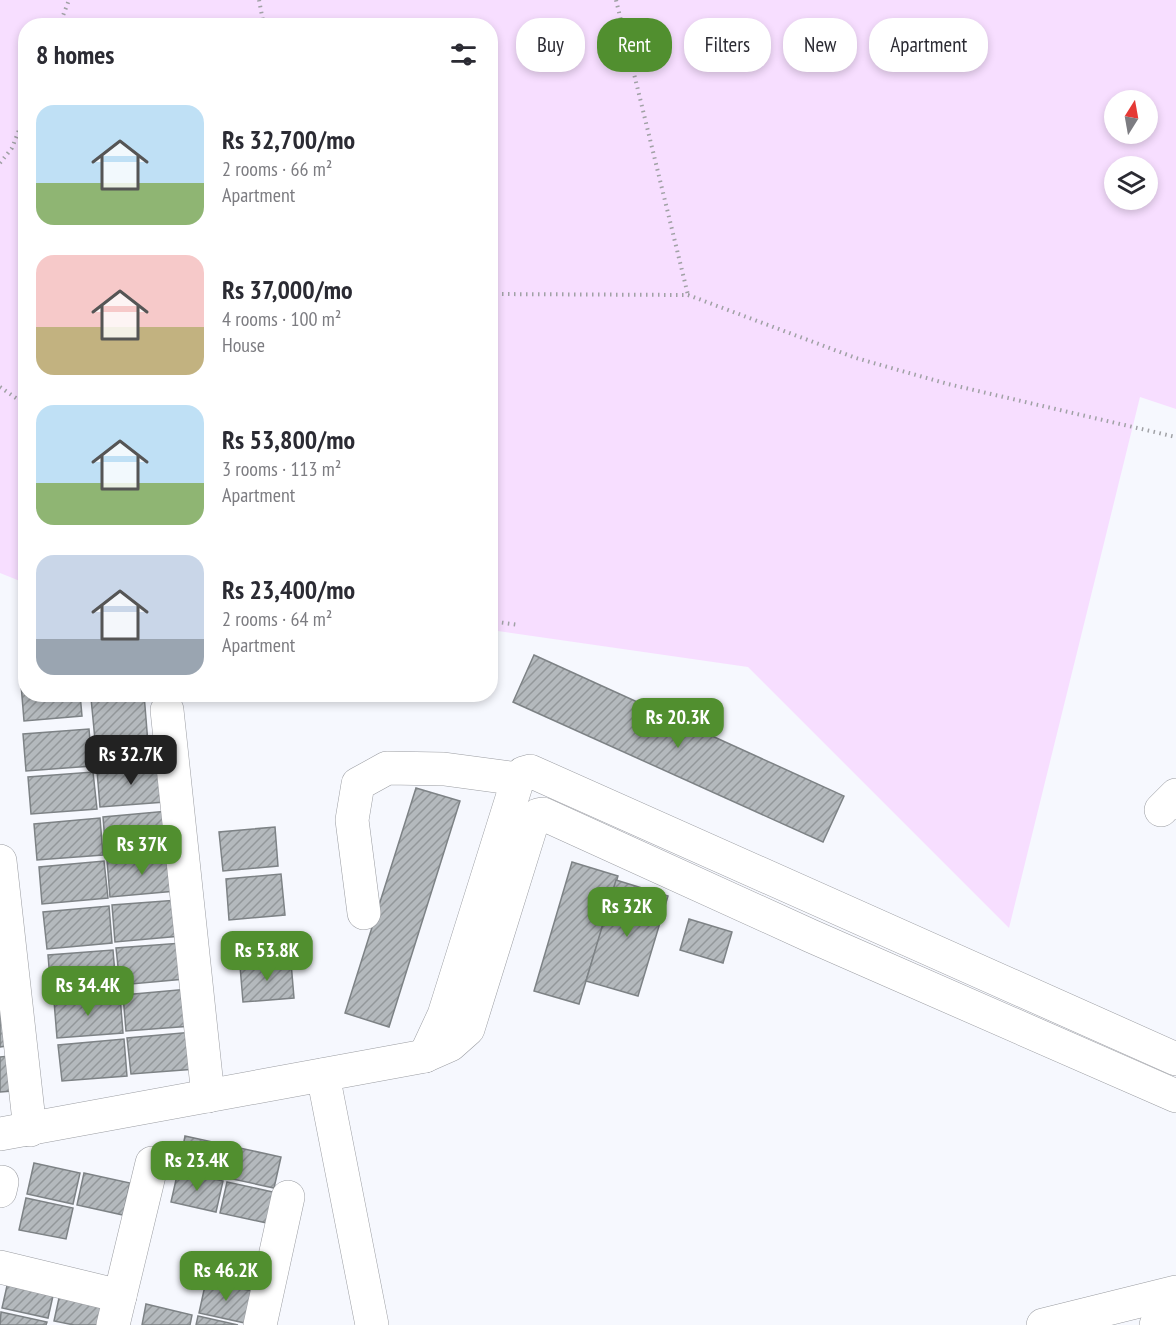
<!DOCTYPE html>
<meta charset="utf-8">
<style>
:root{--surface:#fff;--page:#f2f2f3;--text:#2b2b33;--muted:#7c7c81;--accent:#518f2f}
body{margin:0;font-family:"PT Sans Narrow",sans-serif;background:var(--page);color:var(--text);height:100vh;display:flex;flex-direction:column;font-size:22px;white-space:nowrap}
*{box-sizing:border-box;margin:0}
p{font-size:20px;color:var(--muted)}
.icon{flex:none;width:33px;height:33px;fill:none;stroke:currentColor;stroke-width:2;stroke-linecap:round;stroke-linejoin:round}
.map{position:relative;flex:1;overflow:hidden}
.panel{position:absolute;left:18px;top:18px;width:480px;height:684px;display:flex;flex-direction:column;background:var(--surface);border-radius:24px;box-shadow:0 3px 9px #0003}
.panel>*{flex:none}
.banner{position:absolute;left:516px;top:18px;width:570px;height:54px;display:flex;gap:12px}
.needle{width:39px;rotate:11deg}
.controls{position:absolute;left:1104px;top:90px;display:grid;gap:12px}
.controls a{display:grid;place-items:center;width:54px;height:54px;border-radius:50%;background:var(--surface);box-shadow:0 3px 9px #0003;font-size:30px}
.price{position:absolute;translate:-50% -51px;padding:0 14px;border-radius:12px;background:var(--accent);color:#fff;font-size:20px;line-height:39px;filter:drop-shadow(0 2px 3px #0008)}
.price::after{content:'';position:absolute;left:50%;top:36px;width:18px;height:14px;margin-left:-9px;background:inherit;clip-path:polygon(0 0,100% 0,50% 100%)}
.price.selected{background:#222;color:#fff}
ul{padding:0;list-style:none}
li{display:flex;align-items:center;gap:18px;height:150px;padding:0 18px}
li span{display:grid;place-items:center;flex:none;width:168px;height:120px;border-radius:18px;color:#555}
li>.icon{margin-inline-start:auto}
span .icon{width:72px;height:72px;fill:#fffc;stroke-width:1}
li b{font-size:26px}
h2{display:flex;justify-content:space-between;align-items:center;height:72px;padding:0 18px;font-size:26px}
.tag{padding:0 21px;border-radius:24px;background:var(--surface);box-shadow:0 3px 9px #0003;font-size:21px;line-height:54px}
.tag.selected{background:var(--accent);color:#fff}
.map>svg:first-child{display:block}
</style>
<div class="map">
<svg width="1176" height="1325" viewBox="0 0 1176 1325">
<defs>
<pattern id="building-hatch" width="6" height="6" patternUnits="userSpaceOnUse" patternTransform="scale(1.5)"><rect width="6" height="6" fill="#b4b9bd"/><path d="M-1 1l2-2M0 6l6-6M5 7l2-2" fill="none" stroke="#93979a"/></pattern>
</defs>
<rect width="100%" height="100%" fill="#f6f8fe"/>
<!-- grass -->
<path fill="#f7deff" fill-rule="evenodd" d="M0,0h1176v409l-36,-12 -131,531 -261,-261 -257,-37 -1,-604h-464l-1,557 -25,-10zM1114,100h34v34h-34zM1114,166h34v34h-34z"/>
<!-- building -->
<g fill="url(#building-hatch)" stroke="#7d8285" stroke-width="1.5">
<polygon points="534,655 844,796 823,842 513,702"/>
<polygon points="21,684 26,684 26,694 80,694 82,716 24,721"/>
<polygon points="130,694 144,694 149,756 97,761 91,698"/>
<polygon points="89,729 92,766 26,771 23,734"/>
<polygon points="162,765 165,802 100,807 97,771"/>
<polygon points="93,772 97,809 31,814 28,777"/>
<polygon points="416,788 460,801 389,1027 345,1013"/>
<polygon points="168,811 172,848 106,854 103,817"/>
<polygon points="100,818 103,855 37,860 34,824"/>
<polygon points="275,827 278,866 223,871 219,832"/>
<polygon points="173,854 176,891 110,897 107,860"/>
<polygon points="104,861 108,898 42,904 39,867"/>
<polygon points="572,862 618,876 579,1004 534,991"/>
<polygon points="281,874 285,915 229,920 226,879"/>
<polygon points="616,880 668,896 638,996 586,981"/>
<polygon points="178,900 181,936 115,942 112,905"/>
<polygon points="109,906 112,943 47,949 43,912"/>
<polygon points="689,919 732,932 723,963 680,950"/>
<polygon points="182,943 185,979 120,985 116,948"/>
<polygon points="113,950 116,986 51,992 48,955"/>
<polygon points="291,962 294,998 243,1002 240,966"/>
<polygon points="189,989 192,1026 126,1031 123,995"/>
<polygon points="120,996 123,1033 57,1038 54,1001"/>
<polygon points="0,1011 3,1011 6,1046 0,1047"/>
<polygon points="193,1032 196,1069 131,1074 127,1038"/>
<polygon points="124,1039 127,1076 62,1081 58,1045"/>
<polygon points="9,1056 12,1091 0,1092 0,1057"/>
<polygon points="185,1136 231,1146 225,1177 179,1167"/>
<polygon points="235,1147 281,1157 274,1188 228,1178"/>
<polygon points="34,1163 80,1173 73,1204 27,1194"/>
<polygon points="178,1171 223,1181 216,1212 171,1202"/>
<polygon points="84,1173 130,1183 123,1215 77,1205"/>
<polygon points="227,1182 273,1192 267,1223 220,1213"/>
<polygon points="26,1198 73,1208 66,1239 19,1230"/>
<polygon points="9,1277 55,1287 48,1318 2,1308"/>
<polygon points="206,1281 252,1291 245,1323 199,1313"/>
<polygon points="61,1289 107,1299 101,1325 74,1325 54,1321"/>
<polygon points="146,1304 192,1315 190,1325 142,1325"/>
<polygon points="1,1312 47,1322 46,1325 0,1325"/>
<polygon points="198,1316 238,1325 196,1325"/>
</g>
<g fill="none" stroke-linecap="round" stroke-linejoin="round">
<!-- minor casing -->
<g stroke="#9b9da2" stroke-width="34">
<g id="minor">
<polyline points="167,710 208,1096"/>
<polyline points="1161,810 1176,795"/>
<polyline points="0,861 30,1130"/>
<polyline points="364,913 352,820 358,784 387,768 444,769 518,779"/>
<polyline points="425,1056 444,1015 518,779 523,773 530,771 1176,1059"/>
<polyline points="323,1075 372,1325"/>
<polyline points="0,1134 425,1056 450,1045 468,1029 533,820 538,815 543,814 811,936 1176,1096"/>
<polyline points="0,1191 2,1182"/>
<polyline points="0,1267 120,1296"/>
<polyline points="113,1325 152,1163"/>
<polyline points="260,1325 288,1197"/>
<polyline points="1043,1325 1176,1292"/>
<polyline points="1156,1325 1176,1320"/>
</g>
</g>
<!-- path -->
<g stroke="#a0a1a5" stroke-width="4" stroke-dasharray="1.5 4.5" stroke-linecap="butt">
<polyline points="259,0 264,26"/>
<polyline points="616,0 688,295"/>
<polyline points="59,26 69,0"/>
<polyline points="0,163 12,148 26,112"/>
<polyline points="490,294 688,295 856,358 948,384 1176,437"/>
<polyline points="0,387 26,405"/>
<polyline points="490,621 519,625"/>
</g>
<!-- minor -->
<use href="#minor" stroke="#fff" stroke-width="33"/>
</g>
</svg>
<div class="controls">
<a><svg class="needle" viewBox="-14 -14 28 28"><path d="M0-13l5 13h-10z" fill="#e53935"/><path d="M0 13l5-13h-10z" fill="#7c7c81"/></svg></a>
<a><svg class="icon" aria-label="layers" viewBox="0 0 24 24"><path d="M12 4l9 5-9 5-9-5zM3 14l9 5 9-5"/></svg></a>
</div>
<b class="price" style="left:678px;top:749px">Rs 20.3K</b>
<b class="price selected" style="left:131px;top:786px">Rs 32.7K</b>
<b class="price" style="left:142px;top:876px">Rs 37K</b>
<b class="price" style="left:627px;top:938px">Rs 32K</b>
<b class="price" style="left:267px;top:982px">Rs 53.8K</b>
<b class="price" style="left:88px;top:1017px">Rs 34.4K</b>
<b class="price" style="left:197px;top:1192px">Rs 23.4K</b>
<b class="price" style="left:226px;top:1302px">Rs 46.2K</b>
<div class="banner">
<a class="tag">Buy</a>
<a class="tag selected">Rent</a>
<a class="tag">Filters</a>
<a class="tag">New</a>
<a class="tag">Apartment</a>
</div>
<section class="panel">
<h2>8 homes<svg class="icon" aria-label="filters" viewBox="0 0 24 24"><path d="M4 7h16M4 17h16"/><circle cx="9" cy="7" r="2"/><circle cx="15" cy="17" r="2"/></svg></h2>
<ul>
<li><span style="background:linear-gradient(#bfe0f5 65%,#8fb573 0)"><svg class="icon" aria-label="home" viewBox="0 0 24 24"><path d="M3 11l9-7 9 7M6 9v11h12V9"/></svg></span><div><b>Rs 32,700/mo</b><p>2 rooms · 66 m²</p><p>Apartment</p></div></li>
<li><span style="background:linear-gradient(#f6c9c9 60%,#c2b280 0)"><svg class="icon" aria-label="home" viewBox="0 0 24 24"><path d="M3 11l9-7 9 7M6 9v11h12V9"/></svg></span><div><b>Rs 37,000/mo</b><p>4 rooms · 100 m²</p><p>House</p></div></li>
<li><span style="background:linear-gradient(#bfe0f5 65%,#8fb573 0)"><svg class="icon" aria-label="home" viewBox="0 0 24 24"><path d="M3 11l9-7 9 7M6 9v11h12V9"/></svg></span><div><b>Rs 53,800/mo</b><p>3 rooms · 113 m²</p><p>Apartment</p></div></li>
<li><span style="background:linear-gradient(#c9d6e8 70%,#9aa5b1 0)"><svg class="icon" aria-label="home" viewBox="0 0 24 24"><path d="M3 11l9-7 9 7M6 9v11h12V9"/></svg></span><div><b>Rs 23,400/mo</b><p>2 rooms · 64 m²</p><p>Apartment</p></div></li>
</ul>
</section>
</div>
